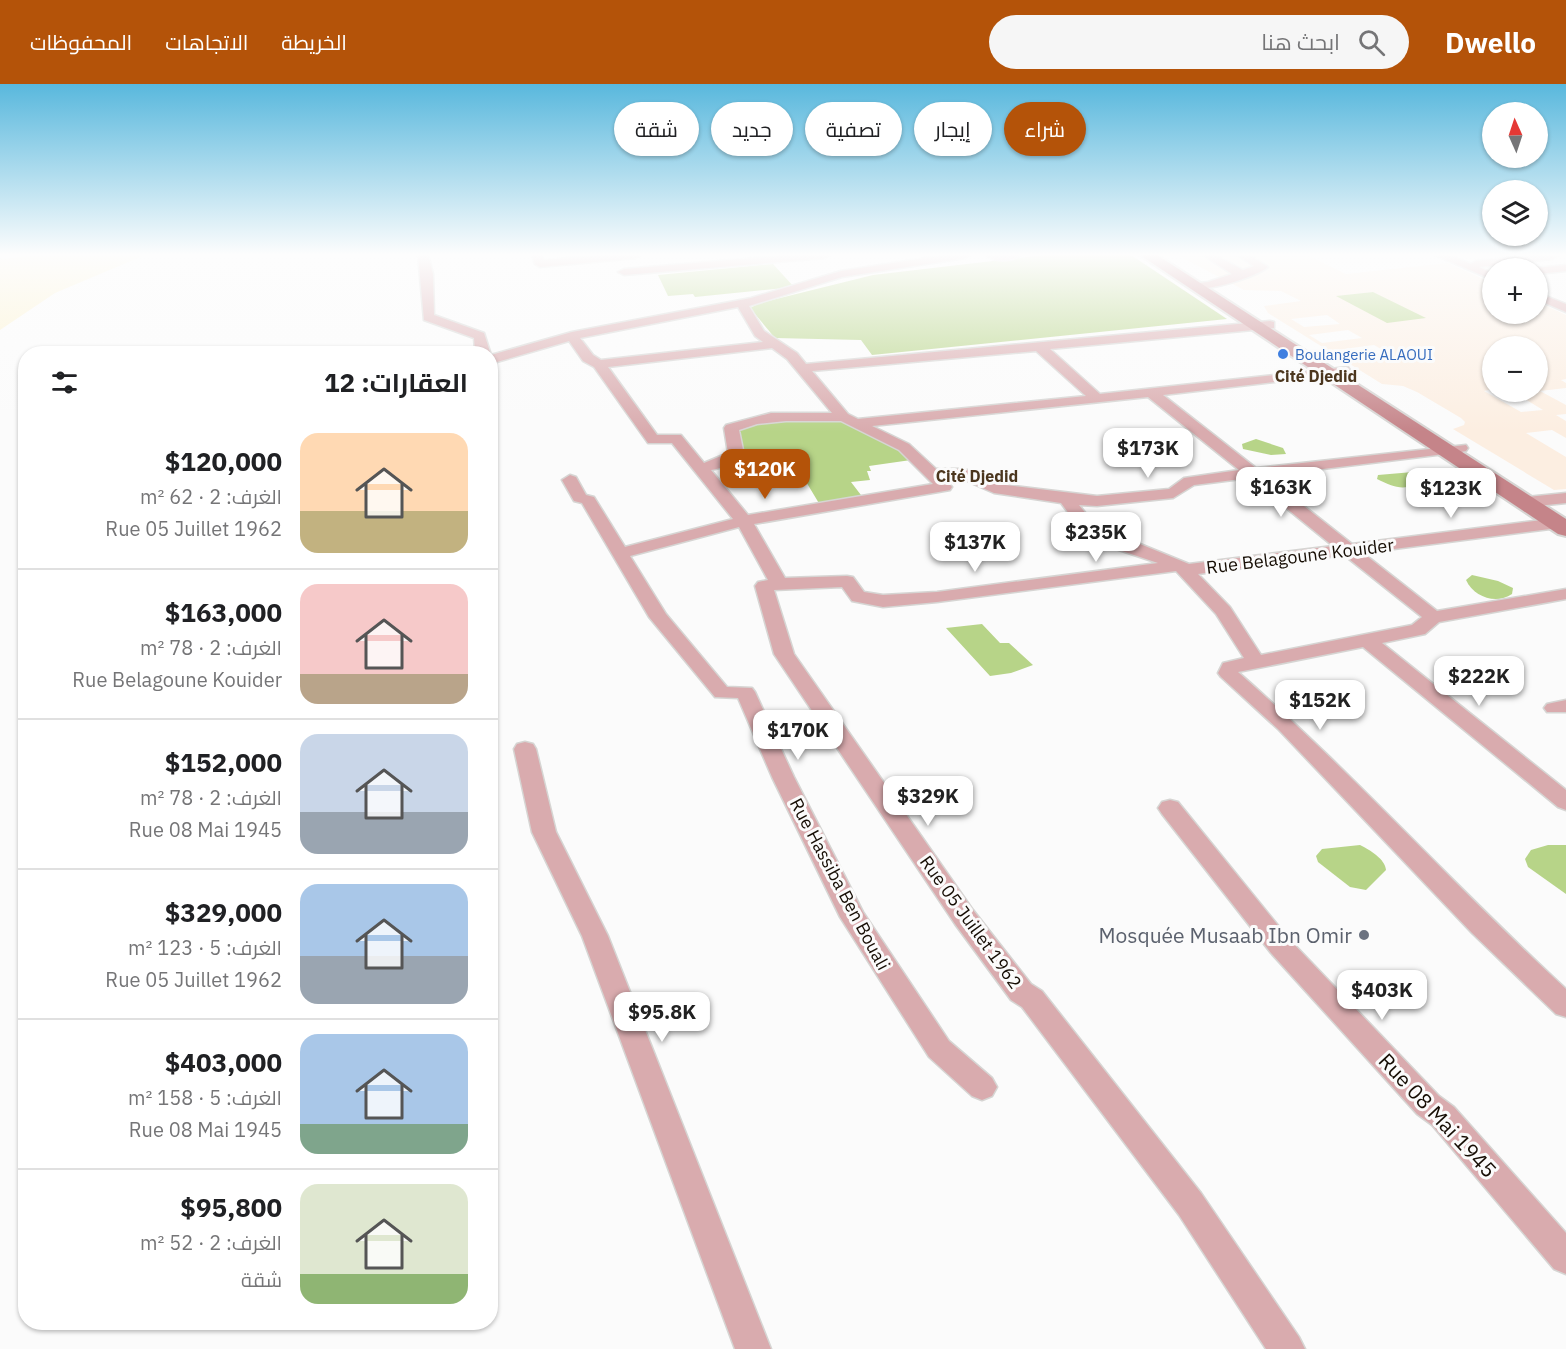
<!DOCTYPE html>
<html lang="ar">
<meta charset="utf-8">
<style>
:root{--surface:#fff;--page:#f6f6f6;--text:#202124;--muted:#757577;--line:#e0e0e0;--accent:#b45309}
body{margin:0;font-family:"IBM Plex Sans",Cairo,sans-serif;background:var(--page);color:var(--text);direction:rtl;height:100vh;display:flex;flex-direction:column;font-size:22px;white-space:nowrap}
*{box-sizing:border-box;margin:0}
p{font-size:20px;color:var(--muted)}
.icon{flex:none;width:33px;height:33px;fill:none;stroke:currentColor;stroke-width:2;stroke-linecap:round;stroke-linejoin:round}
.map{position:relative;flex:1;overflow:hidden;direction:ltr}
.details{position:absolute;left:18px;top:262px;width:480px;height:984px;display:flex;flex-direction:column;background:var(--surface);border-radius:24px;box-shadow:0 2px 4px #0004;direction:rtl}
.details>*{flex:none}
.guide{position:absolute;left:516px;top:18px;width:570px;height:54px;direction:rtl;display:flex;gap:12px}
.needle{width:39px;rotate:357deg}
.fabs{position:absolute;left:1482px;top:18px;display:grid;gap:12px}
.fabs a{display:grid;place-items:center;width:66px;height:66px;border-radius:50%;background:var(--surface);box-shadow:0 2px 4px #0004;font-size:30px}
.price{position:absolute;translate:-50% -51px;padding:0 14px;border-radius:12px;background:#fff;color:#222;font-size:20px;line-height:39px;filter:drop-shadow(0 2px 3px #0008)}
.price::after{content:'';position:absolute;left:50%;top:36px;width:18px;height:14px;margin-left:-9px;background:inherit;clip-path:polygon(0 0,100% 0,50% 100%)}
.price.current{background:var(--accent);color:#fff}
ul{padding:0;list-style:none}
li{display:flex;align-items:center;gap:18px;height:150px;padding:0 30px}
li+li{border-top:2px solid var(--line)}
li span{display:grid;place-items:center;flex:none;width:168px;height:120px;border-radius:18px;color:#555}
li>.icon{margin-inline-start:auto}
span .icon{width:72px;height:72px;fill:#fffc;stroke-width:1}
li b{font-size:26px}
h2{display:flex;justify-content:space-between;align-items:center;height:72px;padding:0 30px;font-size:26px}
.pill{padding:0 21px;border-radius:27px;background:var(--surface);box-shadow:0 2px 4px #0004;font-size:21px;line-height:54px}
.pill.current{background:var(--accent);color:#fff}
header{display:flex;align-items:center;gap:36px;box-sizing:border-box;height:84px;padding:0 30px;background:var(--accent);color:#fff}
header strong{font-size:28px}
nav{display:flex;gap:33px;margin-inline-start:auto;font-size:21px}
.search{width:420px;height:54px;background:var(--page);display:flex;align-items:center;gap:15px;box-sizing:border-box;padding:0 21px;border-radius:33px;color:var(--muted);font-size:22px}
.map>svg:first-child{display:block}
</style>
<header>
<strong>Dwello</strong>
<div class="search"><svg class="icon" aria-label="search" viewBox="0 0 24 24"><circle cx="10" cy="10" r="6"/><path d="M15 15l6 6"/></svg>ابحث هنا</div>
<nav><a>الخريطة</a><a>الاتجاهات</a><a>المحفوظات</a></nav>
</header>
<div class="map">
<svg width="1566" height="1265" viewBox="0 0 1566 1265">
<rect width="100%" height="100%" fill="#fbfbfb"/>
<!-- built -->
<path fill="#fceee1" fill-rule="evenodd" d="M1177,171h130l39,19 102,-11 44,20v31h46v-12l28,13v64l-5,1 5,3v5l-26,3 26,14v9l-10,1 10,6v17l-14,-8 -26,3 40,24v32l-12,1 -101,-61 11,-4 1,-3 -4,-4 -44,-26 -14,-6 -21,-2 -114,-71 -4,-7 37,-5 -20,-10 -37,-1zM1373,208l51,26h1l-88,-22zM1327,231l13,9 -36,3 -13,-8zM1348,246l14,8 -40,5 -13,-8zM1374,261l14,8 -38,5 -14,-8zM1492,262h46v46h-14l5,3 -9,1 23,14 -22,2 -37,-21 8,-2z"/>
<!-- green -->
<g fill="#b7d488">
<polygon points="1044,171 1131,171 1227,235 872,271 861,256 775,254 750,224 760,219 873,191"/>
<polygon points="773,180 794,203 695,213 693,210 668,212 658,191"/>
<polygon points="1373,208 1426,234 1387,239 1336,212"/>
<path d="M769,337h75l59,29 8,10 -42,6 2,5h-4l3,9 -19,2 13,17 -44,6 -15,-25 4,-3 -14,-21c-17,2 -31,-1 -49,0v-4l-6,-2 -4,-22z"/>
<polygon points="1256,355 1283,364 1286,370 1271,371 1243,365 1242,360"/>
<path d="M1413,388l9,3 1,4c-17,14 -29,8 -46,0l1,-4z"/>
<path d="M1472,491l26,6 15,7 -1,6c-16,11 -38,3 -46,-14z"/>
<polygon points="982,540 1000,559 1009,559 1033,581 1011,589 990,592 946,544"/>
<path d="M1360,761c10,5 25,14 26,25l-20,20 -16,-3 -32,-25 -2,-6 6,-7z"/>
<polygon points="1548,761 1566,761 1566,810 1528,783 1525,775 1531,766"/>
</g>
<!-- sand -->
<polygon fill="#fcf2cc" points="39,171 145,171 55,209 0,246 0,175"/>
<g fill="none" stroke-linecap="round" stroke-linejoin="round">
<!-- street casing -->
<g stroke="#d6d5d3" stroke-width="3">
<g id="street">
<path d="M418,171h10l5,19 1,41 50,18 7,22 81,-23 179,-34 90,-27 104,-16h25l-5,3 -123,19 -93,29 15,25 33,22 9,11 464,-43 4,1v6l-224,21 50,45 248,-27 2,3 -7,4 -180,21 93,73 210,-23 2,3 -2,3 -5,1 -195,24 86,68 206,-26 6,1 2,4 -2,4 -6,1 -195,25 74,58 129,-22v10l-127,23 -14,12 -43,9 184,147v20l-8,-3 -195,-160 -125,25c114,100 216,214 328,317v28l-10,-3 -84,-81 -193,-203 -58,-53 -3,-4 5,-10 21,-5 -28,-44 -40,-43 -239,31 -54,5 -31,-6 -10,-14 -68,3 20,64 179,256 58,74 11,7 159,202 98,144 6,12h-39l-87,-134 -157,-208 -11,-7 -56,-76 -181,-270 -19,-68 3,-4 10,-2 -29,-53 -109,29 36,58 61,73 25,1 3,4 39,85 69,135 86,129 43,37 5,9 -5,9 -10,4 -10,-4 -43,-39 -89,-140 -68,-140 -34,-79 -23,-1 -66,-80 -67,-114 -8,-2 -12,-21 8,-5 6,2 10,18 8,2 31,50 108,-28 -61,-76h-24l-54,-76 -11,-6 -14,-20 -79,23v-10h-12l-3,-4 -1,-12 -50,-18zM738,223l17,29 8,6 -162,18 -8,-5 -13,-17zM772,264l15,11 45,54h-61l-45,12 -2,3 4,25 -24,10 -23,-28h-24l-49,-68zM1036,267l50,45 -228,23 -10,-5 -36,-43zM1148,313l91,73 -55,8 -15,11 -72,7 -99,-12 -33,-15h-29l-27,-25 -37,-18zM786,337h55l58,29 34,34 -185,31 -37,-45c12,-2 24,-6 33,-15l-5,-25 18,-6zM1249,394l84,68 -144,18 -93,-38 -17,-21 18,1 76,-8 21,-13zM945,395h17l32,14 67,10 23,31 32,15 42,14 -221,29 -54,3 -19,-3 -11,-15 -6,-1 -62,2 -31,-54 196,-34 2,-3zM1344,471l78,62 -10,8 -151,30 -31,-48 -32,-33z"/>
<polygon points="532,171 542,171 544,176 604,171 641,171 636,174 540,183 535,180"/>
<polygon points="790,171 830,171 825,174 624,191 618,188 624,185"/>
<path d="M986,171h35c-9,6 -27,8 -35,0z"/>
<path d="M1203,171h12l28,15 11,-4 -17,-11h12l19,12c-12,10 -61,25 -77,21v-4l17,-2 24,-8z"/>
<polygon points="1435,171 1449,171 1471,180 1476,177 1533,171 1557,172 1552,175 1479,183 1490,188 1490,192 1486,193"/>
<polygon points="1566,181 1566,187 1538,190 1538,184 1535,184"/>
<polygon points="1538,209 1566,220 1566,228 1538,216"/>
<polygon points="1566,409 1566,419 1527,423 1519,418 1527,413"/>
<polygon points="1566,616 1566,628 1547,628 1544,624 1547,620"/>
<polygon points="525,658 533,660 536,665 556,748 608,852 771,1265 735,1265 582,852 532,748 514,665 517,660"/>
<polygon points="1170,716 1178,718 1289,855 1439,1012 1454,1023 1566,1149 1566,1190 1554,1185 1432,1041 1417,1030 1271,869 1162,730 1158,724 1162,718"/>
</g>
</g>
<!-- secondary casing -->
<g stroke="#d6d5d3" stroke-width="4">
<polygon id="secondary" points="1140,171 1157,171 1566,435 1566,452 1558,450"/>
</g>
<!-- street -->
<use href="#street" fill="#d9abae" fill-rule="evenodd"/>
<!-- secondary -->
<use href="#secondary" fill="#c58489" fill-rule="evenodd"/>
</g>
<!-- sky -->
<linearGradient id="sky" x2="0" y2="1"><stop stop-color="#59b8dd"/><stop offset="0.49" stop-color="#fdfdfd"/><stop offset="1" stop-color="#fdfdfd" stop-opacity="0"/></linearGradient>
<rect width="1566" height="348" fill="url(#sky)"/>
<!-- markers -->
<circle fill="#3f7fe0" stroke="#fbfbfb" stroke-width="2" cx="1283" cy="270" r="6"/>
<circle fill="#6b7280" stroke="#fbfbfb" stroke-width="2" cx="1364" cy="851" r="6"/>
<g text-anchor="middle" dominant-baseline="central" stroke-width="6" stroke-linejoin="round" paint-order="stroke">
<!-- far-shop labels -->
<g font-size="15" fill="#366cbe" stroke="#fbfbfb" text-anchor="start">
<text x="1295" y="270">Boulangerie ALAOUI</text>
</g>
<!-- far-neighbourhood labels -->
<g font-size="16" font-weight="bold" fill="#4b361e" stroke="#fbfbfb">
<text x="1316" y="292">Cité Djedid</text>
<text x="977" y="392">Cité Djedid</text>
</g>
<!-- street labels -->
<g font-size="18" fill="#160d04" stroke="#fbfbfb">
<text transform="translate(1300 472) rotate(-7)">Rue Belagoune Kouider</text>
<text transform="translate(840 800) rotate(62)">Rue Hassiba Ben Bouali</text>
<text transform="translate(971 838) rotate(54)">Rue 05 Juillet 1962</text>
</g>
<!-- near-worship labels -->
<g font-size="21" fill="#5b616d" stroke="#fbfbfb" text-anchor="end">
<text x="1352" y="851">Mosquée Musaab Ibn Omir</text>
</g>
<!-- near-street labels -->
<g font-size="21" fill="#160d04" stroke="#fbfbfb">
<text transform="translate(1438 1031) rotate(47)">Rue 08 Mai 1945</text>
</g>
</g>
</svg>
<div class="fabs">
<a><svg class="needle" viewBox="-14 -14 28 28"><path d="M0-13l5 13h-10z" fill="#e53935"/><path d="M0 13l5-13h-10z" fill="#757577"/></svg></a>
<a><svg class="icon" aria-label="layers" viewBox="0 0 24 24"><path d="M12 4l9 5-9 5-9-5zM3 14l9 5 9-5"/></svg></a>
<a>+</a>
<a>−</a>
</div>
<b class="price" style="left:1148px;top:395px">$173K</b>
<b class="price current" style="left:765px;top:416px">$120K</b>
<b class="price" style="left:1281px;top:434px">$163K</b>
<b class="price" style="left:1451px;top:435px">$123K</b>
<b class="price" style="left:1096px;top:479px">$235K</b>
<b class="price" style="left:975px;top:489px">$137K</b>
<b class="price" style="left:1479px;top:623px">$222K</b>
<b class="price" style="left:1320px;top:647px">$152K</b>
<b class="price" style="left:798px;top:677px">$170K</b>
<b class="price" style="left:928px;top:743px">$329K</b>
<b class="price" style="left:1382px;top:937px">$403K</b>
<b class="price" style="left:662px;top:959px">$95.8K</b>
<div class="guide">
<a class="pill current">شراء</a>
<a class="pill">إيجار</a>
<a class="pill">تصفية</a>
<a class="pill">جديد</a>
<a class="pill">شقة</a>
</div>
<section class="details">
<h2>العقارات: 12<svg class="icon" aria-label="filters" viewBox="0 0 24 24"><path d="M4 7h16M4 17h16"/><circle cx="9" cy="7" r="2"/><circle cx="15" cy="17" r="2"/></svg></h2>
<ul>
<li><span style="background:linear-gradient(#ffd9b3 65%,#c2b280 0)"><svg class="icon" aria-label="home" viewBox="0 0 24 24"><path d="M3 11l9-7 9 7M6 9v11h12V9"/></svg></span><div><b>$120,000</b><p>الغرف: 2 · 62 m²</p><p>Rue 05 Juillet 1962</p></div></li>
<li><span style="background:linear-gradient(#f6c9c9 75%,#b9a48a 0)"><svg class="icon" aria-label="home" viewBox="0 0 24 24"><path d="M3 11l9-7 9 7M6 9v11h12V9"/></svg></span><div><b>$163,000</b><p>الغرف: 2 · 78 m²</p><p>Rue Belagoune Kouider</p></div></li>
<li><span style="background:linear-gradient(#c9d6e8 65%,#9aa5b1 0)"><svg class="icon" aria-label="home" viewBox="0 0 24 24"><path d="M3 11l9-7 9 7M6 9v11h12V9"/></svg></span><div><b>$152,000</b><p>الغرف: 2 · 78 m²</p><p>Rue 08 Mai 1945</p></div></li>
<li><span style="background:linear-gradient(#a9c7e8 60%,#9aa5b1 0)"><svg class="icon" aria-label="home" viewBox="0 0 24 24"><path d="M3 11l9-7 9 7M6 9v11h12V9"/></svg></span><div><b>$329,000</b><p>الغرف: 5 · 123 m²</p><p>Rue 05 Juillet 1962</p></div></li>
<li><span style="background:linear-gradient(#a9c7e8 75%,#7fa58c 0)"><svg class="icon" aria-label="home" viewBox="0 0 24 24"><path d="M3 11l9-7 9 7M6 9v11h12V9"/></svg></span><div><b>$403,000</b><p>الغرف: 5 · 158 m²</p><p>Rue 08 Mai 1945</p></div></li>
<li><span style="background:linear-gradient(#dfe7d0 75%,#8fb573 0)"><svg class="icon" aria-label="home" viewBox="0 0 24 24"><path d="M3 11l9-7 9 7M6 9v11h12V9"/></svg></span><div><b>$95,800</b><p>الغرف: 2 · 52 m²</p><p>شقة</p></div></li>
</ul>
</section>
</div>
